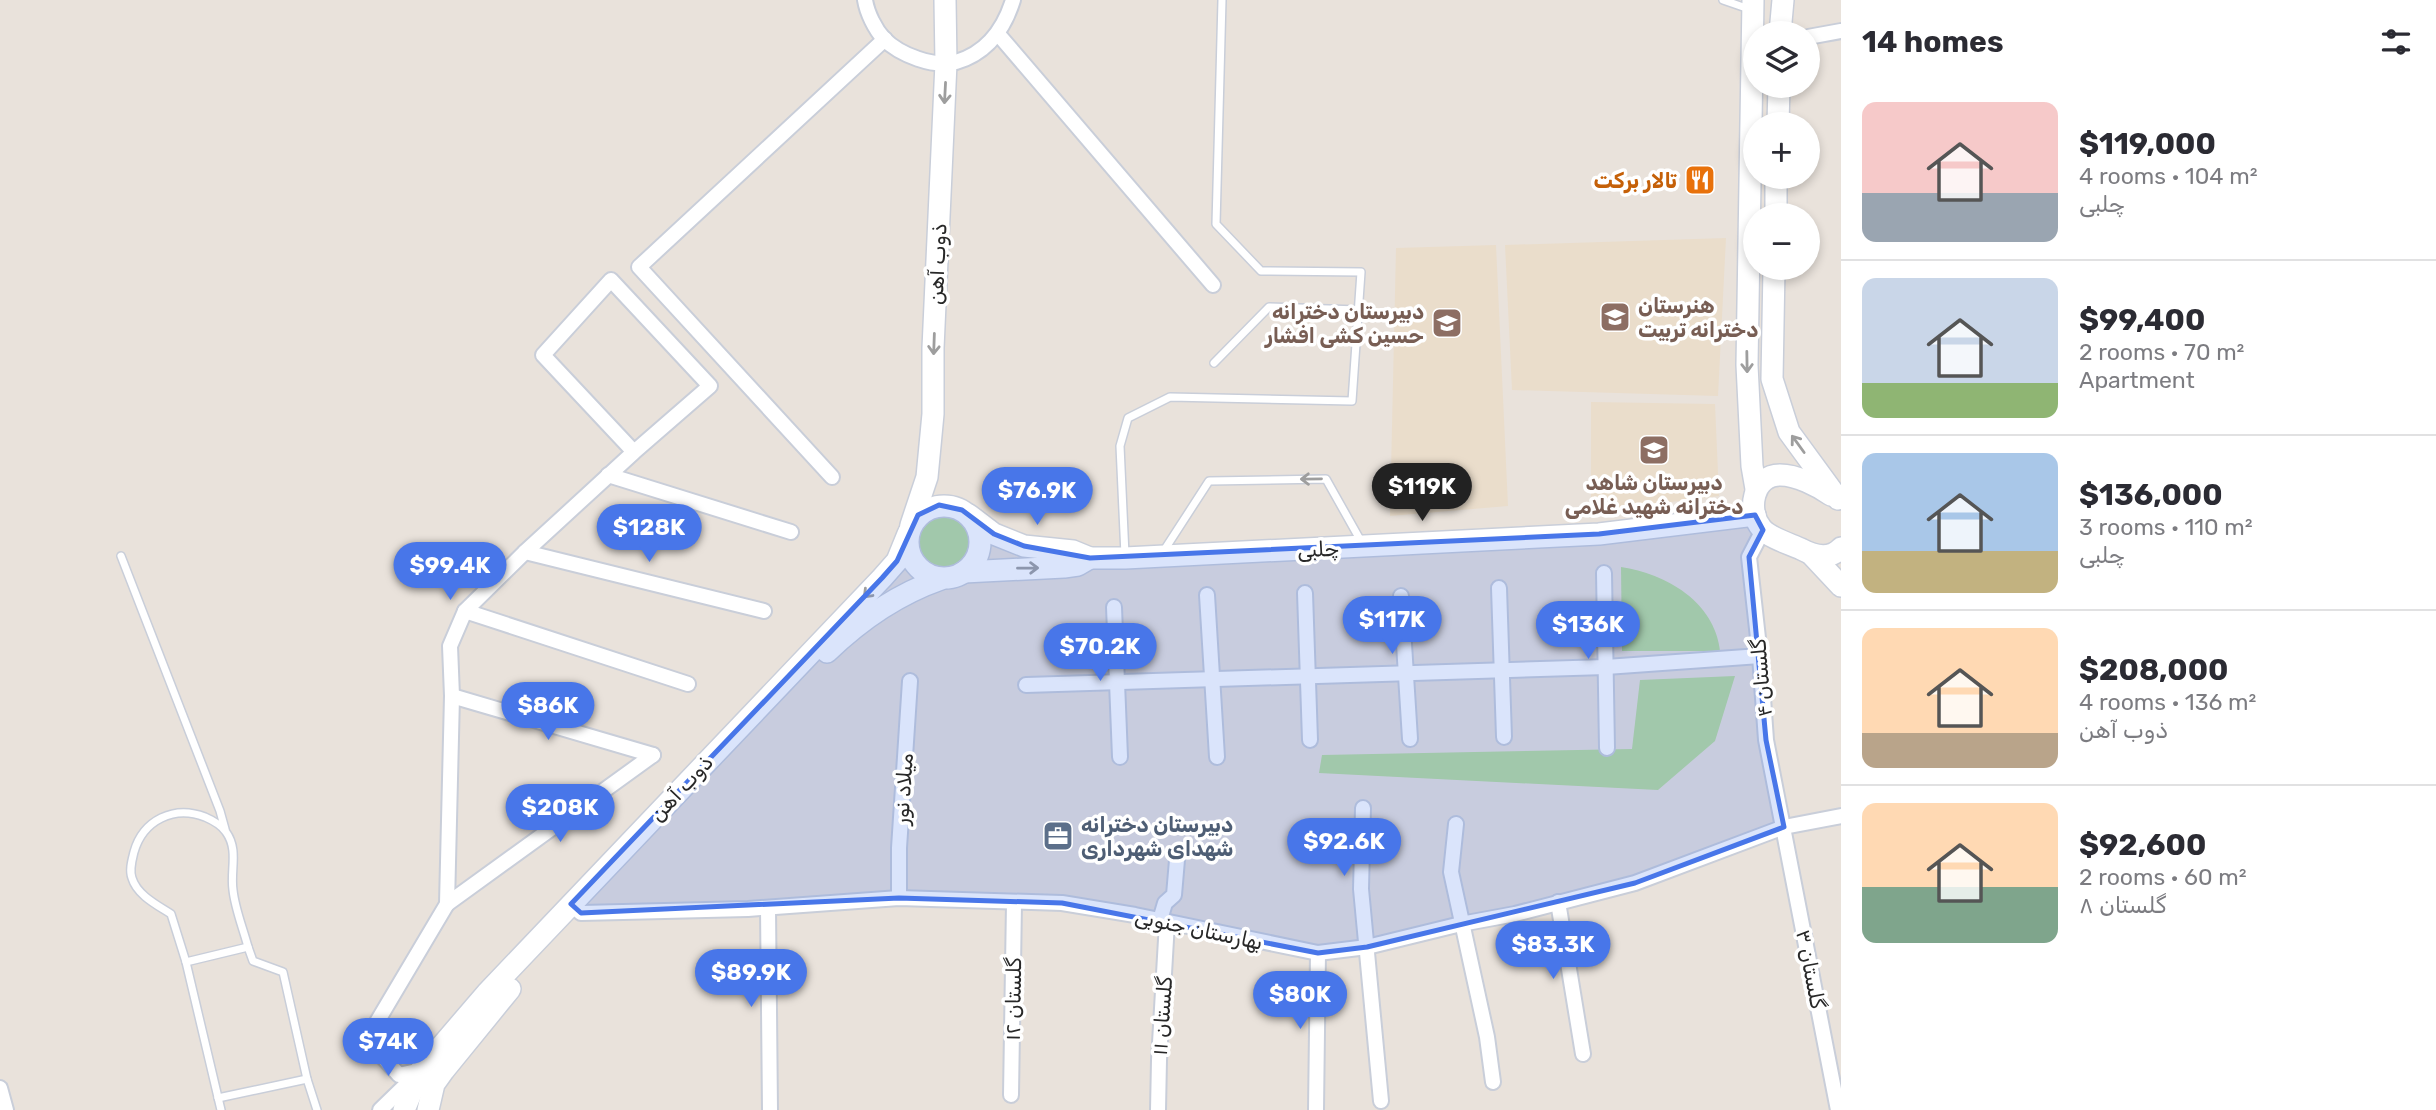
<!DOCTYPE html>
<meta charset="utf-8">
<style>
:root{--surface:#fff;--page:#f7f7f7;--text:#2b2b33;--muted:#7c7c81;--line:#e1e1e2;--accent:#4876e9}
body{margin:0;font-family:Rubik,"Noto Naskh Arabic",sans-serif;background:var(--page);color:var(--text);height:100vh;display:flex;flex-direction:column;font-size:26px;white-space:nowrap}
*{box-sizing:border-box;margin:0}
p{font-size:23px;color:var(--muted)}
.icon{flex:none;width:38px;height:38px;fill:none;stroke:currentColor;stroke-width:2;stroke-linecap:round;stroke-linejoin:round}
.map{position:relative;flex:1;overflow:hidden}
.side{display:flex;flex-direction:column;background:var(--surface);width:595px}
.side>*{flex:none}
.fabs{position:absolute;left:1743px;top:21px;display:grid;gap:14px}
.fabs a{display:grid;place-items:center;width:77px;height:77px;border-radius:50%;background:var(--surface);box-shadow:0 4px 10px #0003;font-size:35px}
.price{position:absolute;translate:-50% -60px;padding:0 16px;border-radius:24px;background:var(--accent);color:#fff;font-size:23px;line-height:46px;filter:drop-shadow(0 2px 4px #0008)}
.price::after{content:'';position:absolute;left:50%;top:42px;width:21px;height:16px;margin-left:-10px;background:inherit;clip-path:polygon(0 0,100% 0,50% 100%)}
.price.on{background:#222;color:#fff}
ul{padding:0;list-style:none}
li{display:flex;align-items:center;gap:21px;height:175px;padding:0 21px}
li+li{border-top:2px solid var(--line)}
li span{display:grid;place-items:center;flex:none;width:196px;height:140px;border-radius:14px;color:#555}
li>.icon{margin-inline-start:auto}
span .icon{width:84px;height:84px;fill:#fffc;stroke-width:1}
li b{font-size:30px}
h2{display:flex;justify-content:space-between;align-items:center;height:84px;padding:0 21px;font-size:30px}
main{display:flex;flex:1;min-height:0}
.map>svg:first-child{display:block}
</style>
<main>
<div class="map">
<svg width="1841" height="1110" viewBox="0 0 1841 1110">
<rect width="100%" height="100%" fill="#e9e2db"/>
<!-- education -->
<g fill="#eaddcb">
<polygon points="1726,238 1718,396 1512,390 1505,245"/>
<polygon points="1496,245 1508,506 1390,516 1396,248"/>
<polygon points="1591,402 1715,404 1719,496 1591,512"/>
</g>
<!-- green -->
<g fill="#b8dc9b">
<circle cx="944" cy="541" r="31"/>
<path d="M1621,567c45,7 93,34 99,84h-98z"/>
<polygon points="1735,676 1715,741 1658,790 1319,773 1322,755 1632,749 1640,680"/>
</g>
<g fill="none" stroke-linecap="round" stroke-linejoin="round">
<!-- lane casing -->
<g stroke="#c9ced9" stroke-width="10">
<g id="lane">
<polyline points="1723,0 1749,9"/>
<polyline points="1214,363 1269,307 1358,310"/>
<polyline points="1163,552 1209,481 1326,479 1362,543"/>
<polyline points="1125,555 1120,446 1128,418 1170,397 1352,401 1361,272 1261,271 1216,224 1222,0"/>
<polyline points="121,556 220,811 225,829"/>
<path d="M186,962l-15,-48c-14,-9 -34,-19 -39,-36 -3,-8 0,-18 2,-26 9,-32 40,-47 71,-35 7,3 17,9 21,15 13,18 4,38 7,58 2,19 10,38 15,57"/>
<polyline points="218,1098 307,1079"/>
<polyline points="221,1110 186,962 248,947 253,961 283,972 307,1079 317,1110"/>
</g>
</g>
<!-- street casing -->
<g stroke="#c9ced9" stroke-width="18">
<g id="street">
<path d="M865,0c2,13 10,29 19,39 16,16 50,29 72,23 31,-9 48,-33 57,-62"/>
<polyline points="998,34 1213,285"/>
<polyline points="1808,37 1841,31"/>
<polyline points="608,475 791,532"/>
<polyline points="832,477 639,267 885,39"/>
<polyline points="1763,530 1749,557 1760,656 1766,740 1838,1110"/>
<polyline points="525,552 764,611"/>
<polyline points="1604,573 1607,748"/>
<polyline points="1499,588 1504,737"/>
<polyline points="1305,593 1310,740"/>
<polyline points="1207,595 1217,757"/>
<polyline points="1401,596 1410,739"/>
<polyline points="1114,607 1120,757"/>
<polyline points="465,611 688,684"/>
<polyline points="1026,685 1606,667 1760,656"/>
<polyline points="452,696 653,755"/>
<polyline points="1363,808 1361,889 1381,1101"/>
<polyline points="1456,824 1451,872 1487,1037 1493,1082"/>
<polyline points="899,898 899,848 910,681"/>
<polyline points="1558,902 1583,1054"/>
<polyline points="447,904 653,755"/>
<polyline points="571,904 581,913 748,909 899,898 1062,903 1135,915 1318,953 1367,947 1461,924 1515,914 1635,883 1784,827 1841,816"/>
<polyline points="768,908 770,1110"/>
<polyline points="1160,920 1165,903 1174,895 1177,860"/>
<polyline points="421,1070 399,1075 381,1055 374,1027 447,904 452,696 450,646 465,611 525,552 634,452 710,386 611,280 543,355 634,452"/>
<polyline points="0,1088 6,1110"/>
<polyline points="1011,1095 1014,903"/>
<polyline points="380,1110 415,1076"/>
<polyline points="1158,1110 1159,1060 1167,922"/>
<polyline points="1316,1110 1318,953"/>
</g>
</g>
<!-- secondary casing -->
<g stroke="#c9ced9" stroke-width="24">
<g id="secondary">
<polyline points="1753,0 1747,365 1752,466 1756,489"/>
<polyline points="1780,33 1783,0"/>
<polyline points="1778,124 1779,86"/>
<polyline points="1776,215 1776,177"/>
<polyline points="1774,268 1772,379 1789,432 1838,499"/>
<path d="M1831,495c-13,-9 -34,-20 -51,-20 -27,0 -34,36 -18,54 8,9 28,15 39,20 13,7 29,11 40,-1"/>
<circle cx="944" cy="542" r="36"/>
<polyline points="969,515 994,534 1024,546 1073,551 1090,558 1125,558 1599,534 1755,515"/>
<polyline points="911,525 927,477 933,414 933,348 946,63 945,0"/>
<polyline points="1811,554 1841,586"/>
<polyline points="964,572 1064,567 1078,565 1090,558"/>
<path d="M827,652c33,-32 71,-58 114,-73"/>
<polyline points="404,1110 421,1070 487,993 882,578 897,561 908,534"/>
<polyline points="428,1110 434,1084 444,1070 510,989"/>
</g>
</g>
<!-- lane -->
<use href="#lane" stroke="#fff" stroke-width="7"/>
<!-- street -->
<use href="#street" stroke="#fff" stroke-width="14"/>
<!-- secondary -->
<use href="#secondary" stroke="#fff" stroke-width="21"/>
</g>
<!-- one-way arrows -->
<defs><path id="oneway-shaft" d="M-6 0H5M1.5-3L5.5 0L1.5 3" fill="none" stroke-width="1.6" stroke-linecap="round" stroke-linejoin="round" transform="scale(1.75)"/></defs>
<g stroke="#9e9e9e">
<use href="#oneway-shaft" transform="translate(945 93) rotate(93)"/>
<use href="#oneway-shaft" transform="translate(934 344) rotate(92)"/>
<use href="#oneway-shaft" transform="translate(1747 362) rotate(89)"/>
<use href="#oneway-shaft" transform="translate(1798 444) rotate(-126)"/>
<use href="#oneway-shaft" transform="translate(1311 479) rotate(179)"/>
<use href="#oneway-shaft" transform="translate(1028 568) rotate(-1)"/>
<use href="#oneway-shaft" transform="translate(871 590) rotate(134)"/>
</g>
<!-- marked area -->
<path fill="#4876e9" fill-opacity="0.2" stroke="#4876e9" stroke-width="5" stroke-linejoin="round" d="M939,505l23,5 32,24 30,12 66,12 509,-24 156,-19 8,15 -14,27 17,183 18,87 -149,56 -268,64 -49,6 -256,-50 -163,-5 -318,15 -10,-9 311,-326 15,-17 21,-46z"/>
<!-- icons -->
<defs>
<g id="restaurant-square" transform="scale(1.575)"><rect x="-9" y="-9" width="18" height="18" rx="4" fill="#e8710a" stroke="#fff"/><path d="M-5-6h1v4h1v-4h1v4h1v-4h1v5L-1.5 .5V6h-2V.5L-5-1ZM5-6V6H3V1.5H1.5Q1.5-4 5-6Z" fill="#fff"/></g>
<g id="school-square" transform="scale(1.575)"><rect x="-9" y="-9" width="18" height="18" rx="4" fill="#8d6e63" stroke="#fff"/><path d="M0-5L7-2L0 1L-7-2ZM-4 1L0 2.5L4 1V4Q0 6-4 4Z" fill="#fff"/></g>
<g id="office-square" transform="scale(1.575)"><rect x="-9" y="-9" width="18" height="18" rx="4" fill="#5c6f8a" stroke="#fff"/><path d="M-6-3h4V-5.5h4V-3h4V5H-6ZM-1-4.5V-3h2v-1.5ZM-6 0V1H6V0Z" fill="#fff"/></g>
</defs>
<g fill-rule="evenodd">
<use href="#restaurant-square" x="1700" y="180"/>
<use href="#school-square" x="1615" y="317"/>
<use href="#school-square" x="1447" y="323"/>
<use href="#school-square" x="1654" y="450"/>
<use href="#office-square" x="1058" y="836"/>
</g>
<g text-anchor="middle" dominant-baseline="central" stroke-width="7" stroke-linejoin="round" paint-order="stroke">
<!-- food labels -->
<g font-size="21" font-weight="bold" fill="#c56008" stroke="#fff" text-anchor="end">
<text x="1677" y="180">تالار برکت</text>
</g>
<!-- street labels -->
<g font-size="21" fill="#282828" stroke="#fff">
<text transform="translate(937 264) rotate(-87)">ذوب آهن</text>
<text transform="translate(1318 549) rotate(-3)">چلبی</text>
<text transform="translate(1761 678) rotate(-95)">گلستان ۴</text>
<text transform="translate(681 788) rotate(-47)">ذوب آهن</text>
<text transform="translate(903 789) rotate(-86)">میلاد نور</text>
<text transform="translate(1199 929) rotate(12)">بهارستان جنوبی</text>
<text transform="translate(1811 969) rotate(79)">گلستان ۳</text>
<text transform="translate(1013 999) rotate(-89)">گلستان ۱۲</text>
<text transform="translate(1162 1016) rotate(-86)">گلستان ۱۱</text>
</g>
<!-- education labels -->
<g font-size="21" font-weight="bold" fill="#785e54" stroke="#fff" text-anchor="start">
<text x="1638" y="305">هنرستان<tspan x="1638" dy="24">دخترانه تربیت</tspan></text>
<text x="1424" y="311" text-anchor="end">دبیرستان دخترانه<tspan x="1424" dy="24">حسین کشی افشار</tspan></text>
<text x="1654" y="482" text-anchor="middle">دبیرستان شاهد<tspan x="1654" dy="24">دخترانه شهید غلامی</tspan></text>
</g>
<!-- service labels -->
<g font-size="21" font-weight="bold" fill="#4e5e75" stroke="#fff" text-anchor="start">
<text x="1081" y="824">دبیرستان دخترانه<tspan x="1081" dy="24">شهدای شهرداری</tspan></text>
</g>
</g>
</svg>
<div class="fabs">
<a><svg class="icon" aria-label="layers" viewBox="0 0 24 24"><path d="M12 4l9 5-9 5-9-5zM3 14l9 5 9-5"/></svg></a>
<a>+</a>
<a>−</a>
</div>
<b class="price on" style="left:1422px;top:523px">$119K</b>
<b class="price" style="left:1037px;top:527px">$76.9K</b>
<b class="price" style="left:649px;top:564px">$128K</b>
<b class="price" style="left:450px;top:602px">$99.4K</b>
<b class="price" style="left:1392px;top:656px">$117K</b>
<b class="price" style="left:1588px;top:661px">$136K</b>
<b class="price" style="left:1100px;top:683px">$70.2K</b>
<b class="price" style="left:548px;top:742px">$86K</b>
<b class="price" style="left:560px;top:844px">$208K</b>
<b class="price" style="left:1344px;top:878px">$92.6K</b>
<b class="price" style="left:1553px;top:981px">$83.3K</b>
<b class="price" style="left:751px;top:1009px">$89.9K</b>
<b class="price" style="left:1300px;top:1031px">$80K</b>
<b class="price" style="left:388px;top:1078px">$74K</b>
</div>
<section class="side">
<h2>14 homes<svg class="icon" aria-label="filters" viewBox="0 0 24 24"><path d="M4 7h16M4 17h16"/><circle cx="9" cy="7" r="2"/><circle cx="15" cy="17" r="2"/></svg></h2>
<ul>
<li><span style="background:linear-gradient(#f6c9c9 65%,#9aa5b1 0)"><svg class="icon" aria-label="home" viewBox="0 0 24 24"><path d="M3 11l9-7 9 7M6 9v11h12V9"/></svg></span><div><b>$119,000</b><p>4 rooms · 104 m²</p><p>چلبی</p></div></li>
<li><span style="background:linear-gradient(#c9d6e8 75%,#8fb573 0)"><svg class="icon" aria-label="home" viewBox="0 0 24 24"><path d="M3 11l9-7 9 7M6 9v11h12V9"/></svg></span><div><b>$99,400</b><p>2 rooms · 70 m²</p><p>Apartment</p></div></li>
<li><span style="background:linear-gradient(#a9c7e8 70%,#c2b280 0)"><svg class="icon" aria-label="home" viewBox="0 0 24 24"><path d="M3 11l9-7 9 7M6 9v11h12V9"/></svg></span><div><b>$136,000</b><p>3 rooms · 110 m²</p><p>چلبی</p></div></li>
<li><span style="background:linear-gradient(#ffd9b3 75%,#b9a48a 0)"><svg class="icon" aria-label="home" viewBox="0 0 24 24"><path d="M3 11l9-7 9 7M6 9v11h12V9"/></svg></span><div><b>$208,000</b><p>4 rooms · 136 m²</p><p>ذوب آهن</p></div></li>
<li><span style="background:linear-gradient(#ffd9b3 60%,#7fa58c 0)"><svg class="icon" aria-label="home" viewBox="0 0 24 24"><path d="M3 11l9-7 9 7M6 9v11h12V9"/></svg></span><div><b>$92,600</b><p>2 rooms · 60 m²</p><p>گلستان ۸</p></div></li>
</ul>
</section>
</main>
